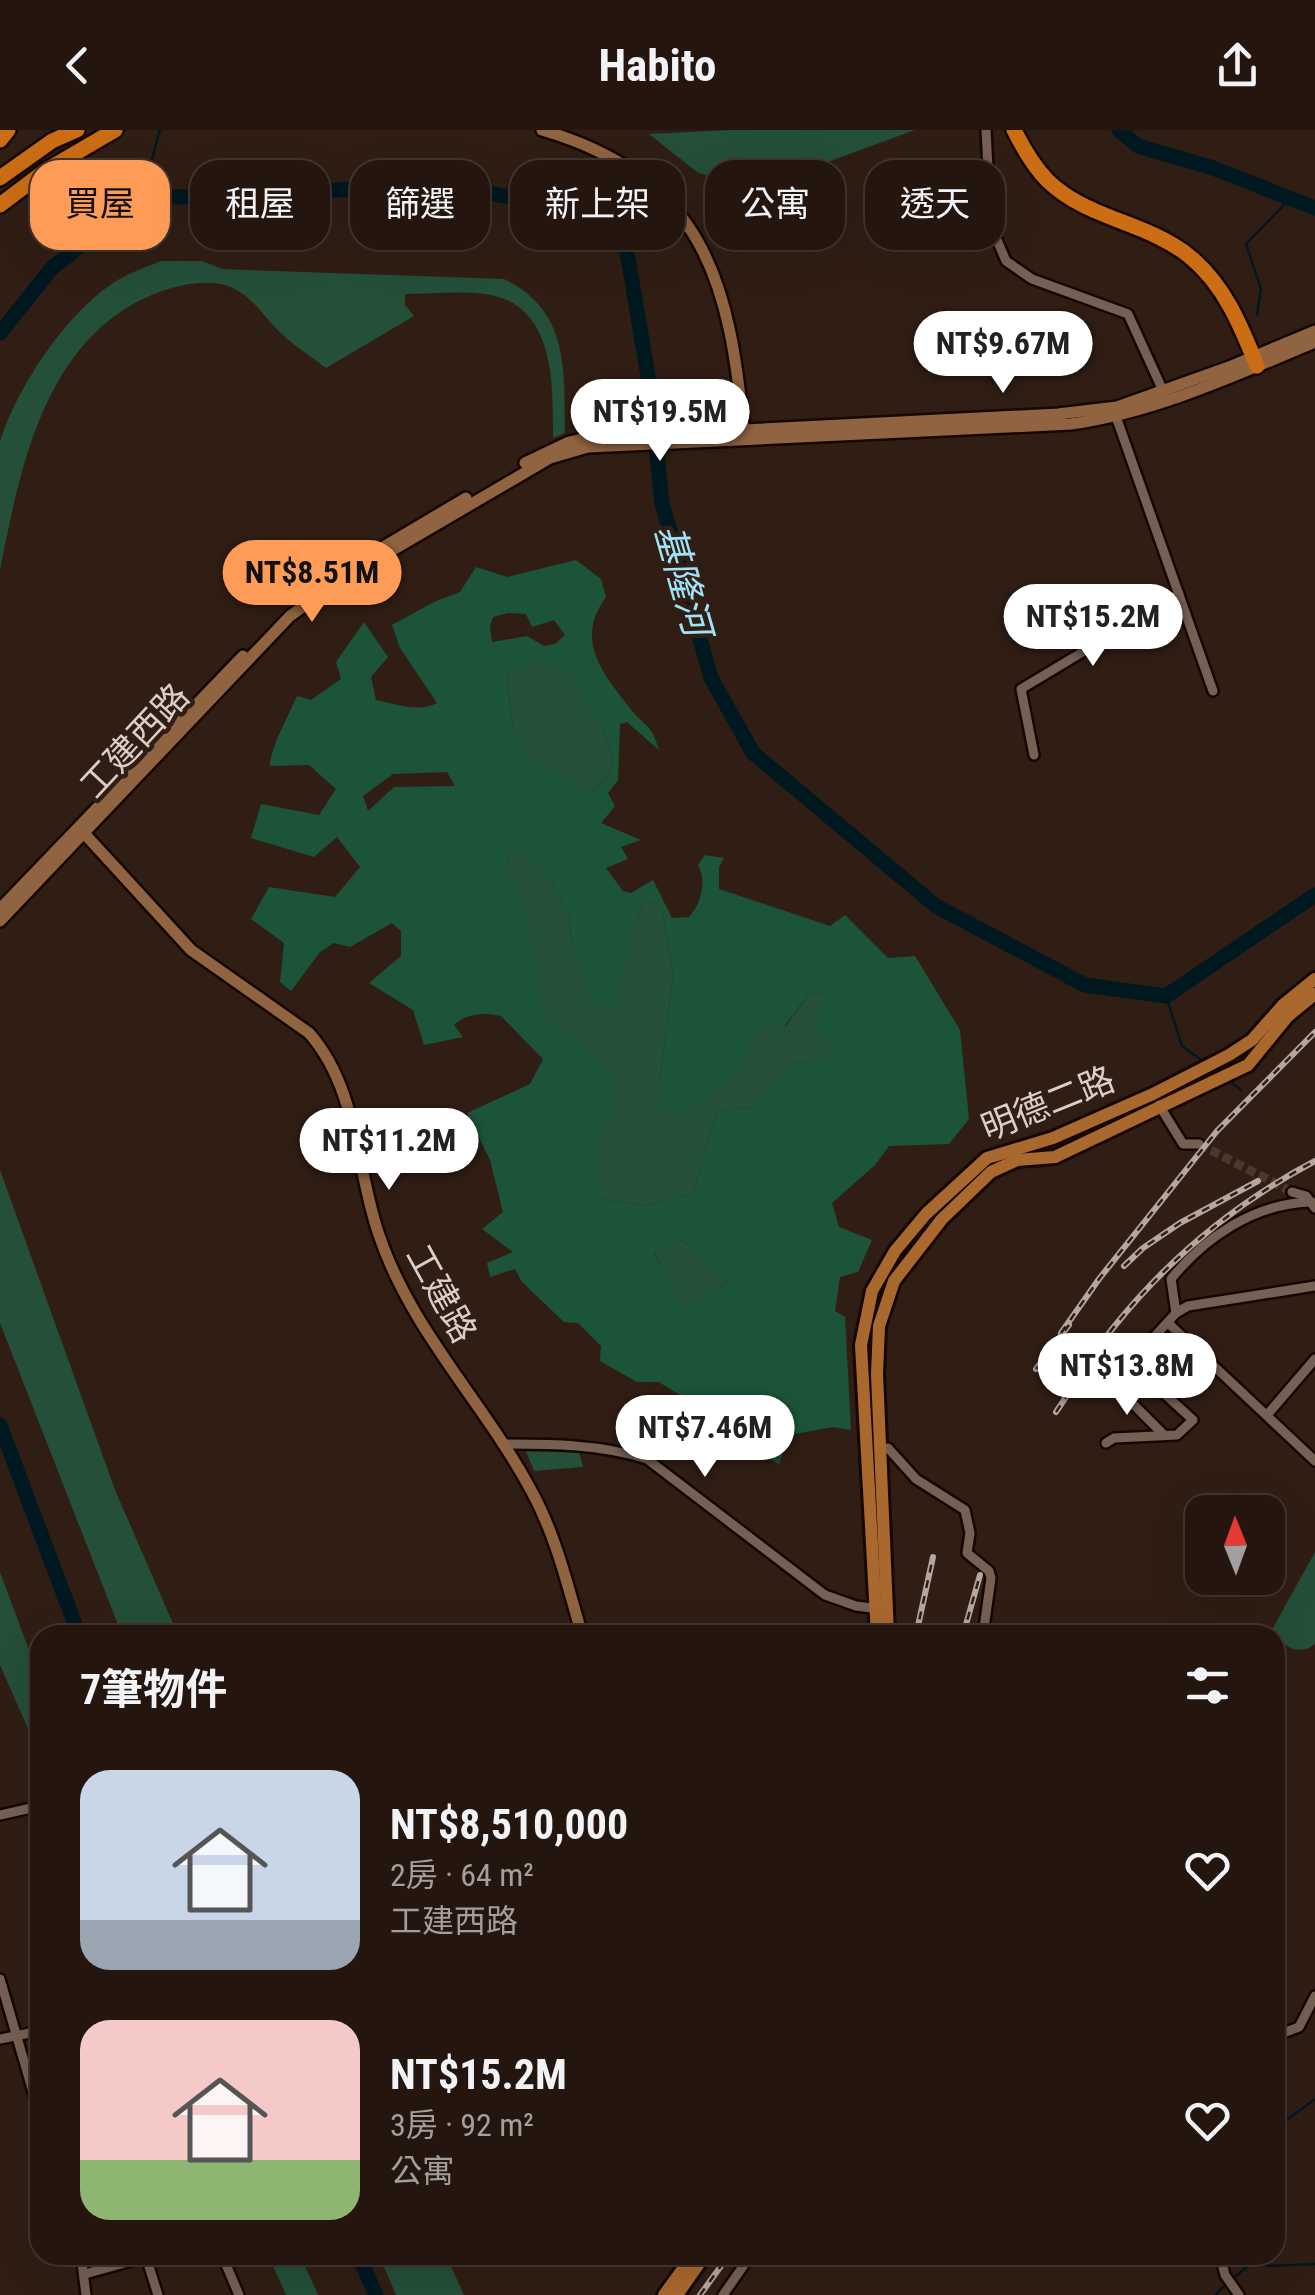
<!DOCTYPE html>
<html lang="zh-TW">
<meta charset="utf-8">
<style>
:root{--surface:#24160f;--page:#2c1f18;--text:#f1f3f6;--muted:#a39f9e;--line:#41352f;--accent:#fe9c57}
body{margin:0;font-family:"Roboto Condensed","Noto Sans TC",sans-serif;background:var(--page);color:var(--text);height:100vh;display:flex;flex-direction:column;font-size:38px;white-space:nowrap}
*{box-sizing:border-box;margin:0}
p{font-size:32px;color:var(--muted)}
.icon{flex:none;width:55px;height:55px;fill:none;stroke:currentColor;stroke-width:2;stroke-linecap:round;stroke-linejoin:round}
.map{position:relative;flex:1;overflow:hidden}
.drawer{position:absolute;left:30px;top:1495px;width:1255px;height:640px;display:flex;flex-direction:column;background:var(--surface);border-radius:30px;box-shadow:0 10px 40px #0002,0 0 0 2px var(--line)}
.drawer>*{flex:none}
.banner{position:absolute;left:30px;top:30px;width:1255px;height:90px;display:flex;gap:20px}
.needle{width:65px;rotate:359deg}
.tools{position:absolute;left:1185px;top:1365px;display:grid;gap:20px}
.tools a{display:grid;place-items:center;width:100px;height:100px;border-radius:20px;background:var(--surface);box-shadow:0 10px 40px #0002,0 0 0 2px var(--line);font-size:50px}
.price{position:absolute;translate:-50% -85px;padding:0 22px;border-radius:35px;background:#fff;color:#222;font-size:32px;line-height:65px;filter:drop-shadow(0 2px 5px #0008)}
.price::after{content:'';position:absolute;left:50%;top:60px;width:30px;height:22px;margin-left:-15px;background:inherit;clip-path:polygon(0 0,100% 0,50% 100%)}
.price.selected{background:var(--accent);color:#111}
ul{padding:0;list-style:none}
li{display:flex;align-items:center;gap:30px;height:250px;padding:0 50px}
li span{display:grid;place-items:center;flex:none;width:280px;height:200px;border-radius:30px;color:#555}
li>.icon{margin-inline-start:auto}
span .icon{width:120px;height:120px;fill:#fffc;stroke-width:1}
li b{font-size:42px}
h2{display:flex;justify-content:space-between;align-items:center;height:120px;padding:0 50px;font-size:42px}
.tag{padding:0 35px;border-radius:30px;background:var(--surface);box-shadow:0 10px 40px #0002,0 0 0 2px var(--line);font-size:35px;line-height:90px}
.tag.selected{background:var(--accent);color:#111}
header{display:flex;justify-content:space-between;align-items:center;height:130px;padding:0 50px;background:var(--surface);font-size:45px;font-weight:700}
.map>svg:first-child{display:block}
</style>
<header><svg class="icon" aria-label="back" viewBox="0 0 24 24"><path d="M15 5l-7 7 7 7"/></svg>Habito<svg class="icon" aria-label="share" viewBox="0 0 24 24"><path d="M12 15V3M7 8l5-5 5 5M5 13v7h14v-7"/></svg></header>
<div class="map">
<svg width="1315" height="2165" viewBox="0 0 1315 2165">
<rect width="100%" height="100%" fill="#301e14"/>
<!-- green -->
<g fill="#244f39">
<polygon points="730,0 915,0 748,61 697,42 649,4"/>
<path d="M161,131h41l20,8 282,10c66,32 60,91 61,154l-12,5c0,-51 3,-130 -62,-143 -27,-5 -58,-1 -86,-1v11l9,11 -88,52c-14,-11 -30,-21 -43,-33 -17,-15 -28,-36 -50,-47 -21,-10 -52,-4 -74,4 -114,43 -138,174 -159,278v-128c17,-55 68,-132 118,-162 13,-8 29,-13 43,-19z"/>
<polygon points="534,529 570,540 607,608 614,630 606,650 593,662 525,630 513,598 507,545"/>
<polygon points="520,718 551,750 569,785 571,808 594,876 630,807 644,770 661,775 673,845 660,949 729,949 762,894 786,896 810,862 825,865 831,915 836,927 794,934 753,977 717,982 693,1063 645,1076 599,1068 582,912 544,888 505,737 510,725"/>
<polygon points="0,1040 115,1360 178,1505 122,1505 0,1193"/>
<polygon points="683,1110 729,1153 681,1180 654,1122"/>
<polygon points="526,1321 579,1322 583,1337 534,1341"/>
<path d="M1315,1422v92c-12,10 -29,7 -36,-8l-4,7v-8h-6z"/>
<polygon points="0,1442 40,1550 40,1626 0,1535"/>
<polygon points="268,2125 300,2125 318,2165 286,2165"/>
<polygon points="379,2125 446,2125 464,2165 396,2165"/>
</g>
<!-- forest -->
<path fill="#1c5439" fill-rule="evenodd" d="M576,430l25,19 5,18c-31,42 -5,74 23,110 15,20 22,15 30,43l-32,-28 -7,2 -2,56 -10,13 7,13 -14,17 40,17 -20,7 7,12 -22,9 17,23 8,2 22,-13 19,38 17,-1c12,-13 18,-36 9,-52l7,-10 19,3 -5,9v22l111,37 15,-11 43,43 27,-2 45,74 9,89 -20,25 -60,2 -14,19 -43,38 7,24 33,13 -14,32 -18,5 -5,34 10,6 6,113 -18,-3 -43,8 -11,29 -9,-5 -16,-28 -31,-9 -64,-40h-22l-37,-21 1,-15 -23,-23 -14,-1 -42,-40 -7,-13 -25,8 -3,-14 26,-11 -31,-23 21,-17 -13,-52 -23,-47 63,-29 13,-25 -42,-43c-17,-4 -34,-3 -47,9l9,12 -39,8 -11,-35 -44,-27 32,-27v-25l-9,-8 -42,24 -16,-4 -14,9 -29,39 -11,-9 4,-39 -33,-24 18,-32 66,10 25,-30 -23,-30 -23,20 -63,-19 10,-34 58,11 17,-26 -27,-24 -39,1c0,-17 19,-52 27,-70l14,4 30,-21 -5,-17 28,-40 24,35 -17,20 5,23c20,4 43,13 61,3l-37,-55 -8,-23 42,-23 26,-10 16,-25 31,10zM508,483l18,1 6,13 22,-7 11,15 -10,9 -11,2 -17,-10 -35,6 -2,-16 3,-9zM534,530l36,11 37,67 7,22 -8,20 -13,12 -68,-33 -12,-31 -6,-52zM447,642l8,14 -61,1 -26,24 -5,-15 30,-22zM520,719l31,31 18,35 2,23 22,68 22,-1 15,-68 14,-37 17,5 12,70 -13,104 1,27 21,8 48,-35 32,-54 23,1 25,-34 15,3 -9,33 15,17 4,12 -41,7 -41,43 -36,5 -24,81 -48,13 -46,-8 -4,-59c17,-17 19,-36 20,-59l-33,-38 -38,-24 -19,-112 -20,-39 5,-12zM683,1110l46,43 -47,26 -28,-56z"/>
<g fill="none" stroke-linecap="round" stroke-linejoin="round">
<!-- stream -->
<g stroke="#001820" stroke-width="2.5">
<polyline points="141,68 160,0"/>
<polyline points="1257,185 1261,159 1246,114 1291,68"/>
<polyline points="1166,866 1182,916 1204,932"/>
<polyline points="1227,949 1241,960"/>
<polyline points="1275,1999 1315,1969"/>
<polyline points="1250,2125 1253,2130 1269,2136 1315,2134"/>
<polyline points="1234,2148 1252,2132"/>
<polyline points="1215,2165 1223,2157"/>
</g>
<!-- river -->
<g stroke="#001820" stroke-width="15">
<polyline points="1119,0 1138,16 1213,38 1315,78"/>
<polyline points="0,203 52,138 141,68 283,64 434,53 569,78 625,110 650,258 662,373 711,548 753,623 936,776 1085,855 1166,866 1315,765"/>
<polyline points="0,1295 79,1505"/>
<polyline points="358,2125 376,2165"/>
</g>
<!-- street-tunnel -->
<polyline stroke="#4a382f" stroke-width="9" stroke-dasharray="9 4.5" stroke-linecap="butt" points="1199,1014 1292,1062"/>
<!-- street casing -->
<g stroke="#170702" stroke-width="14">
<g id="street">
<polyline points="986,0 991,96 1006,131 1032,149 1128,184 1164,263"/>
<polyline points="1114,281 1213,561"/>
<polyline points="1034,625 1021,559 1179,464"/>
<polyline points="1159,975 1183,1014 1199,1014"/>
<polyline points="1292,1062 1306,1066 1315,1078"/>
<path d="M1176,1183l-5,-34c34,-42 84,-76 141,-77"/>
<polyline points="1168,1193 1315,1331"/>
<polyline points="1267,1285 1315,1229"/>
<polyline points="1164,1305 1112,1253 1176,1183 1188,1176 1315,1156"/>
<polyline points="1106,1313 1114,1308 1177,1305 1193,1290 1131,1233"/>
<path d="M502,1314c49,0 97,0 145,15l178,136 31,11 24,3"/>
<polyline points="888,1318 916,1349 965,1380 970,1403 967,1423 989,1441 991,1448 983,1505"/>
<polyline points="0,1685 31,1678 40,1681"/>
<polyline points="0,1849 40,1986"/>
<polyline points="1275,1906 1299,1897 1315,1866"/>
<polyline points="0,1909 40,1901"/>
<polyline points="81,2125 86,2165"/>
<polyline points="222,2125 239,2165"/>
<polyline points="1220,2125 1225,2145 1239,2165"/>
<polyline points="146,2127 158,2165"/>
<polyline points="85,2144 153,2125"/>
<polyline points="723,2165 751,2125"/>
</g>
</g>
<!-- secondary casing -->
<g stroke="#170702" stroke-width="16">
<g id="secondary">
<path d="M542,0c163,48 188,153 202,305"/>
<polyline points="525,333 569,312 587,308 1058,284 1117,277 1229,237 1315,201"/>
<polyline points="348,438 466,368"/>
<path d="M82,701l109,119 118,83c48,54 47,133 69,199 32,98 106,170 154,260 24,44 36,95 50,143"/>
<polyline points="0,779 243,526"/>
<path d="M0,791l290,-305 48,-34 212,-124 38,-11 483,-23c85,-12 165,-49 244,-82"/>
</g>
</g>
<!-- primary casing -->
<g stroke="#170702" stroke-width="18">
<g id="primary">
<polyline points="877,1505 861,1215 872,1161 895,1121 926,1084 987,1028 1053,1008 1153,964 1229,925 1252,910 1283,875 1315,849"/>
<polyline points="888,1505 877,1244 879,1196 894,1151 942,1089 991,1042 1017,1030 1055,1027 1248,935 1288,886 1315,864"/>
<polyline points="664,2165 693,2125"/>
<polyline points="677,2165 705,2125"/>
</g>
</g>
<!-- highway casing -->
<g stroke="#170702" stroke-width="20">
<g id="highway">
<path d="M1014,0c9,18 19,36 34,51 39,38 99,41 141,75 35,28 52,70 68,110"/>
<polyline points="0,10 8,0"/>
<polyline points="0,48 52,11 77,0"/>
<polyline points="0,75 45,41 115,0"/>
</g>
</g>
<!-- street -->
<use href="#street" stroke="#766054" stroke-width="9"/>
<!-- secondary -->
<use href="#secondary" stroke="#906441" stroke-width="11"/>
<!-- primary -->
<use href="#primary" stroke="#a9682e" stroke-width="12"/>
<!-- highway -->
<use href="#highway" stroke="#cb6d15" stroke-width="15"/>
<!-- rail casing -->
<g stroke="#b5a6a0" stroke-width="6">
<g id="rail">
<polyline points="1124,1136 1143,1118 1180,1093 1258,1051"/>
<polyline points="1061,1203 1099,1149 1217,1001 1315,902"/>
<polyline points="1036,1239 1069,1195"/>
<path d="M1056,1282c19,-28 36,-58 57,-84 55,-69 124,-126 202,-167"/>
<polyline points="916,1505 933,1427"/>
<polyline points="963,1505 980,1445"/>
<polyline points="700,2165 729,2125"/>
</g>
</g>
<!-- rail -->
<use href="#rail" stroke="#301e14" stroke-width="2.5" stroke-dasharray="8" stroke-linecap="butt"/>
</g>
<g text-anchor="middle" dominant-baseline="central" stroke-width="9" stroke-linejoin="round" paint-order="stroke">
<!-- street labels -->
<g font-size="35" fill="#dbcec8" stroke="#301e14">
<text transform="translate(135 611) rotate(-47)">工建西路</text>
<text transform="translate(1048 974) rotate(-22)">明德二路</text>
<text transform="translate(441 1164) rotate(61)">工建路</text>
</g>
<!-- water labels -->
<g font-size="38" font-style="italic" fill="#9fe2f9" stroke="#301e14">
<text transform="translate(683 450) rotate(74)">基隆河</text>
</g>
</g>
</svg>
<div class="tools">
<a><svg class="needle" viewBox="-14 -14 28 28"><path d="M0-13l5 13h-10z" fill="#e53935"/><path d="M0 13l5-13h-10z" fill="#a39f9e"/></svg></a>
</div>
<b class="price" style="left:1003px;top:266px">NT$9.67M</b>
<b class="price" style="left:660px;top:334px">NT$19.5M</b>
<b class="price selected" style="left:312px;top:495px">NT$8.51M</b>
<b class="price" style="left:1093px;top:539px">NT$15.2M</b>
<b class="price" style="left:389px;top:1063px">NT$11.2M</b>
<b class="price" style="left:1127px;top:1288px">NT$13.8M</b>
<b class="price" style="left:705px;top:1350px">NT$7.46M</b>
<div class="banner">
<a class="tag selected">買屋</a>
<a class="tag">租屋</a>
<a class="tag">篩選</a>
<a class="tag">新上架</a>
<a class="tag">公寓</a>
<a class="tag">透天</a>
</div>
<section class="drawer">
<h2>7筆物件<svg class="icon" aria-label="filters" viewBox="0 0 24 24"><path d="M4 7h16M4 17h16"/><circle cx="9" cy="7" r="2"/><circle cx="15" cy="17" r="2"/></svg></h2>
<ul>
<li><span style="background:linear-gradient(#c9d6e8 75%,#9aa5b1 0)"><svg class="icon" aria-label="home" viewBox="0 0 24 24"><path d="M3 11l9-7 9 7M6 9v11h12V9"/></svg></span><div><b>NT$8,510,000</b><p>2房 · 64 m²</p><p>工建西路</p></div><svg class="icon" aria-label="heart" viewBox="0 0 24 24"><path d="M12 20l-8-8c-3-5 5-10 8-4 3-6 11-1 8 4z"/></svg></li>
<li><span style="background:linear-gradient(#f6c9c9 70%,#8fb573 0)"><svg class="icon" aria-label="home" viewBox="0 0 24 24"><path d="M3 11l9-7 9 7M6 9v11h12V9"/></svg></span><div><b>NT$15.2M</b><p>3房 · 92 m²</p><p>公寓</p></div><svg class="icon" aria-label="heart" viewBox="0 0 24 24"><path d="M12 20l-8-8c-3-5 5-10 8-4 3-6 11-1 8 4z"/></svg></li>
</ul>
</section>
</div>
